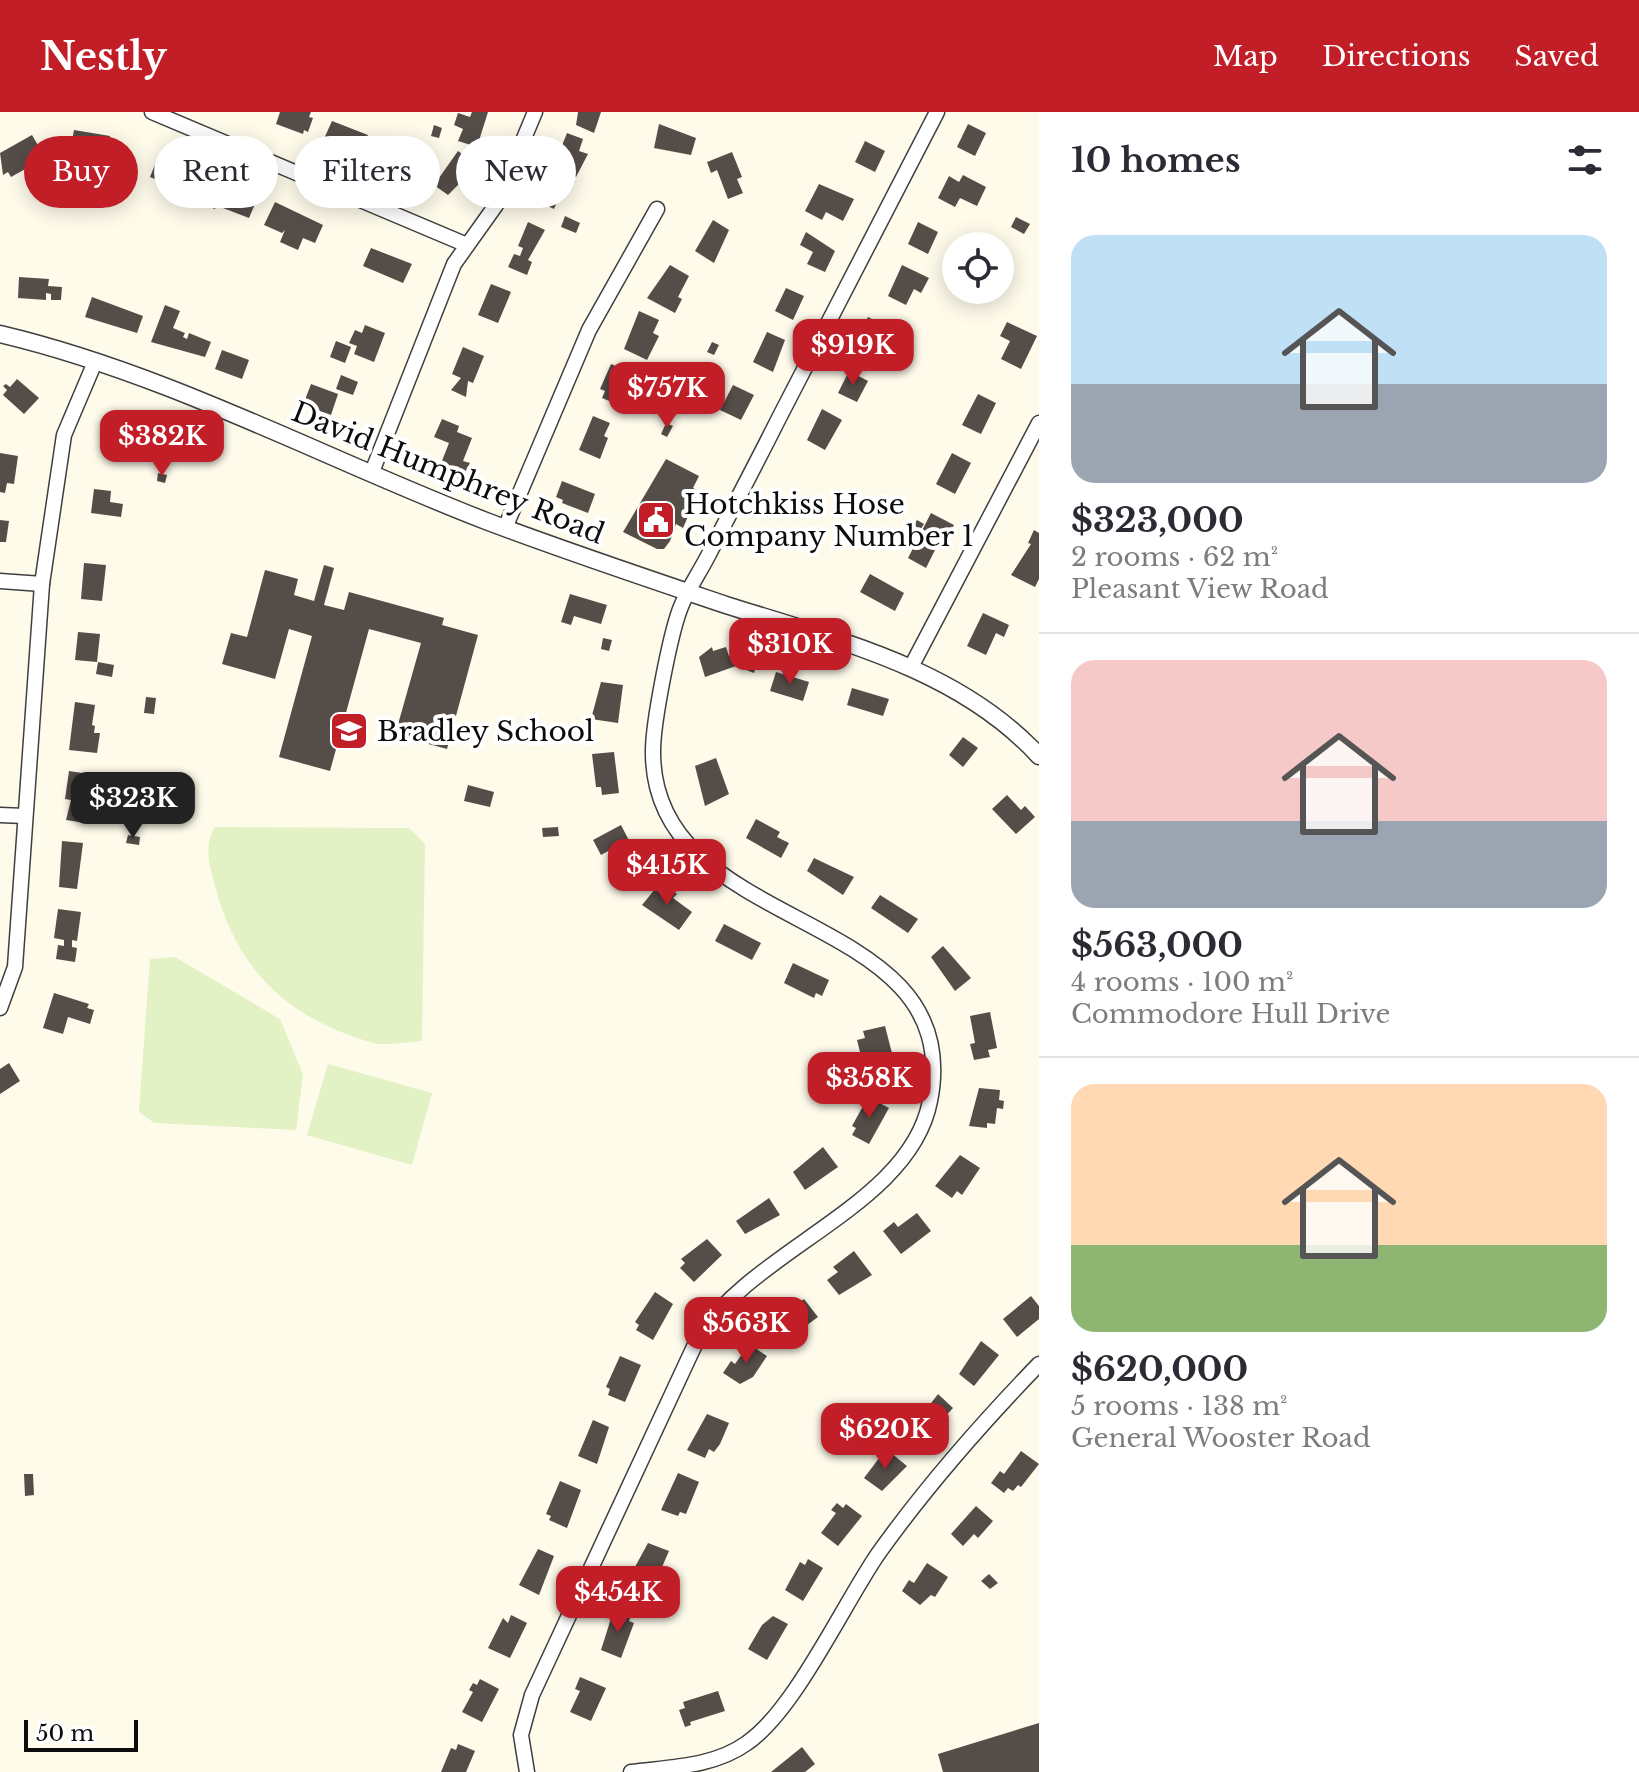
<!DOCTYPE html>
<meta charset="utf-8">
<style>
:root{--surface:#fff;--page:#f7f7f7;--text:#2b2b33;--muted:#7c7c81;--line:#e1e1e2;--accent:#c21e28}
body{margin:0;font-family:"Libre Baskerville",serif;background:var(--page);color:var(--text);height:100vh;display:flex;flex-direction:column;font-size:30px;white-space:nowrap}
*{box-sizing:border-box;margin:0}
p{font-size:26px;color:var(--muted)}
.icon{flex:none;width:44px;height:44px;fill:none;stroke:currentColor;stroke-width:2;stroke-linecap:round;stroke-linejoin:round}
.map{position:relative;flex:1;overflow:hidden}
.side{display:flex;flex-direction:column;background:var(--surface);width:600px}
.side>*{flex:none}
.guide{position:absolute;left:24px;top:24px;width:760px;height:72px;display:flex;gap:16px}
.fabs{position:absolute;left:942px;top:120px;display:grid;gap:16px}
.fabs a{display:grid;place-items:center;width:72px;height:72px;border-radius:50%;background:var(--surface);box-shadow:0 4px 20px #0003;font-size:40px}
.scale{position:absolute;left:24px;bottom:20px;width:114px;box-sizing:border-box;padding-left:8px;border:4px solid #0c0c0c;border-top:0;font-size:22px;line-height:28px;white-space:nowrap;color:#0c0c0c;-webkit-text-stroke:6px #fff;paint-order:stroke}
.price{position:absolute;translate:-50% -68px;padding:0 18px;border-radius:16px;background:var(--accent);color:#fff;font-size:26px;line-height:52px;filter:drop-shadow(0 2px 4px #0008)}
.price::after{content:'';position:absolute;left:50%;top:48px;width:24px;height:18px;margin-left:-12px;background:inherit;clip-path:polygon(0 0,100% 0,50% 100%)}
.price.selected{background:#222;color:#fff}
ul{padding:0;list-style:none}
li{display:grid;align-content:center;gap:16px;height:424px;padding:0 32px}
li+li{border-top:2px solid var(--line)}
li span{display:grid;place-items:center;height:248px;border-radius:24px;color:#555}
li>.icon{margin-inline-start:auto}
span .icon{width:144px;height:144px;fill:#fffc;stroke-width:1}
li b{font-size:34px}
h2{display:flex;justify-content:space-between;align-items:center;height:96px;padding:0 32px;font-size:34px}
.pill{padding:0 28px;border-radius:36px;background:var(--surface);box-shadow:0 4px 20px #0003;font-size:28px;line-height:72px}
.pill.selected{background:var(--accent);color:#fff}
header{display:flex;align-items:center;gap:48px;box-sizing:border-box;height:112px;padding:0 40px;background:var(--accent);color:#fff}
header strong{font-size:38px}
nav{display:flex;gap:44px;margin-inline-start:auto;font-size:28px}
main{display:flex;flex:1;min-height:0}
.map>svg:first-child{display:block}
</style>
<header>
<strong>Nestly</strong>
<nav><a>Map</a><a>Directions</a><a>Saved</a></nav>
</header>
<main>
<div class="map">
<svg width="1039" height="1660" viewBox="0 0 1039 1660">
<rect width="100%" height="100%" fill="#fffbeb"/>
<!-- pitch -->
<g fill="#e3f2c5">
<path d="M215,715l194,1 16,16 -3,197c-15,1 -35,5 -49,2 -84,-24 -136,-72 -158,-157 -5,-19 -12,-41 0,-59z"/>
<polygon points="175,845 280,907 303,962 296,1018 154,1011 139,1000 150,847"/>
<polygon points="328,952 432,981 412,1053 307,1023"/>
</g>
<!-- building -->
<g fill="#554d48">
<polygon points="280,0 311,0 309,5 313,6 308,20 304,18 303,22 276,12"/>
<polygon points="472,0 488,0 477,35 458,29 463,17 454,13 458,1 470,5"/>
<polygon points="578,0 601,0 594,21 576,13"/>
<polygon points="332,9 368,23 360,39 352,35 350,41 323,29"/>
<polygon points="659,12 696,26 691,43 654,36"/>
<polygon points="968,12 986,21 975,44 957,35"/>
<polygon points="434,13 442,16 439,26 431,24"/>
<polygon points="74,18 110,24 106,46 70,39"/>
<polygon points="567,21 583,27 579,39 588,42 576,65 553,56"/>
<polygon points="32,23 42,40 26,49 29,55 11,65 8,60 3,63 0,41"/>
<polygon points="377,29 403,41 395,59 369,47"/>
<polygon points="865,29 885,39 875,60 855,50"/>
<polygon points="458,39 470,48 460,62 465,66 448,83 434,73"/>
<polygon points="732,40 742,65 737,67 743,81 728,87 717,58 711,61 707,50"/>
<polygon points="156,50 164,54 166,50 193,62 185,80 150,65"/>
<polygon points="963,63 986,75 977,94 960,86 955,95 938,86 949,64 959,70"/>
<polygon points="547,66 564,73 554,97 537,89"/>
<polygon points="209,71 224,76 221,82 227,84 231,76 257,87 249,106 223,96 225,92 218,89 215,97 201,91"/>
<polygon points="819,72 854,87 843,109 826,100 822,108 805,99"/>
<polygon points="275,90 323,113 315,131 303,126 298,138 280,130 285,118 282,121 264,113"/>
<polygon points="565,104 580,111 576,121 561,115"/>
<polygon points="1016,105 1030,112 1024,122 1011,115"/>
<polygon points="713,108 729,118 714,151 695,139"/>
<polygon points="528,110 545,118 528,148 532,150 527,163 508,155 514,142 520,144 523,136 518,134"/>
<polygon points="918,110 938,120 928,142 908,132"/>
<polygon points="806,120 835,139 825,160 807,152 813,140 800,133"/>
<polygon points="371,136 412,152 403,171 363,154"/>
<polygon points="670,153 689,164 678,185 682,187 675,201 647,186"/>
<polygon points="902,153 929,166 921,181 914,177 906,193 888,184"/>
<polygon points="19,165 49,167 48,174 62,175 61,188 51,188 51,182 46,181 46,188 18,186"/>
<polygon points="491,172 511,180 498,211 478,203"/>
<polygon points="786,176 804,184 793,208 775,199"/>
<polygon points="92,185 143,204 137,221 85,205"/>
<polygon points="165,193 180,199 173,216 185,221 183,225 187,227 189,221 211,230 205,245 151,230"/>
<polygon points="639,199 659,208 653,221 659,224 647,248 624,237"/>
<polygon points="868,205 890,216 877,240 856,229"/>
<polygon points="1007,210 1037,224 1021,257 1001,247 1010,229 1000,224"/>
<polygon points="365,213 385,221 374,250 354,242 357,234 349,231 355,218 362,221"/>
<polygon points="767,220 785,228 773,260 753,250"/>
<polygon points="336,229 351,235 345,251 330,245"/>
<polygon points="712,230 719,233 714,243 707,240"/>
<polygon points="463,235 484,244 473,271 468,269 466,285 451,278 461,266 452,262"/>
<polygon points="222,238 249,248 242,267 215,257"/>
<polygon points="611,252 637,263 624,295 602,286 605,279 600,277"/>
<polygon points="849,259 868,269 857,290 838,281"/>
<polygon points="341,263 358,270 353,283 336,277"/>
<polygon points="17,267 39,286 24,302 3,283 7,278 3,274 6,272 10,275"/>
<polygon points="311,272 338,282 331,303 303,293"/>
<polygon points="733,273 754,283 741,308 720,298"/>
<polygon points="978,282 996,291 981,322 962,313"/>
<polygon points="822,297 842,308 825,338 807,328"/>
<polygon points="119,301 138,309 133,324 141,327 137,337 126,333 119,350 105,345"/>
<polygon points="593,304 610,311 604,324 608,326 600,347 579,338"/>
<polygon points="442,307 459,314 457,320 472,326 463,349 470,351 461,368 438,359 449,331 434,325"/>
<polygon points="666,311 673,314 667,325 661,322"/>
<polygon points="0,341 18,344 14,372 7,371 5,381 0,380"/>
<polygon points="952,341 971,351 955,382 936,372"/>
<polygon points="666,347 699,364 693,376 699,379 683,416 676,412 670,429 664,437 657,437 623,420"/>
<polygon points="158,361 167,363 165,371 157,369"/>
<polygon points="562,369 595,382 588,401 562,391 563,388 556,385"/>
<polygon points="94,377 111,379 110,390 123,392 121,405 91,401"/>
<polygon points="931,401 954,413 947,426 942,424 926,456 908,446"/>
<polygon points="0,408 9,409 6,430 0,430"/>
<polygon points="917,408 924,412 917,423 910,419"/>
<polygon points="1034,418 1039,421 1039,467 1035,475 1011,463 1031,432 1028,431"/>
<polygon points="84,451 106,453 102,489 81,487"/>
<polygon points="324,453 334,456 324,493 344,498 349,480 444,506 442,513 478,523 447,637 395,623 421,531 369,517 330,659 279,645 312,524 289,517 275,567 222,552 231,521 247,525 265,458 298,467 294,483 314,489"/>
<polygon points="870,462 904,481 895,499 860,480"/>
<polygon points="570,482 607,493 601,512 574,504 571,513 561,510"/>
<polygon points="983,501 1009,513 1004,525 996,521 986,543 967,534"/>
<polygon points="78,520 100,522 97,550 75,548"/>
<polygon points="603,526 612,528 609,539 601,537"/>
<polygon points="712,535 713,539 726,535 729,544 743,538 759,542 754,561 736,554 705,565 699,545"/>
<polygon points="98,550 114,553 112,565 96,562"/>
<polygon points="776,560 809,570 803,589 770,579"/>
<polygon points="601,570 623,573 618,611 591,607"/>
<polygon points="852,576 889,587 883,604 847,593"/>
<polygon points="146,585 156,586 154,602 144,601"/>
<polygon points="75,590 95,593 92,613 95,614 94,621 100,621 97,641 69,638"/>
<polygon points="963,625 978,636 963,655 949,643"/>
<polygon points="614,640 619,681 602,683 601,675 596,675 592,642"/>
<polygon points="716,646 729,682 705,694 695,654"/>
<polygon points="69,659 89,662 85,711 66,708 71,688 65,687"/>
<polygon points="468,673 494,680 490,695 464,689"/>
<polygon points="1007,683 1021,698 1025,694 1035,705 1016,722 992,697"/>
<polygon points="129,707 140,709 138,716 128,715"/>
<polygon points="756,707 780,720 777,725 789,731 781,746 746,726"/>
<polygon points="621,713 639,748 624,756 622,751 618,753 610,738 601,743 593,728"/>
<polygon points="558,715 559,724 543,725 542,716"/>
<polygon points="128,723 140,725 139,733 126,731"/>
<polygon points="62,729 83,731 77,777 59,775"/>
<polygon points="814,746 854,765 843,783 807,759"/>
<polygon points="660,771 677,782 673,786 692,800 679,818 642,793"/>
<polygon points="880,783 918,807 908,821 871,796"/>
<polygon points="58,797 81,800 77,829 72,828 72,835 77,836 75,850 56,847 58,833 64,834 64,828 54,826"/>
<polygon points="724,812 761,831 752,848 715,829"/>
<polygon points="943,834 971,866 955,879 931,845"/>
<polygon points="793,851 829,868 822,884 816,881 814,886 784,871"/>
<polygon points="54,881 89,892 87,896 94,898 90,912 68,905 63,922 43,916"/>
<polygon points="990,900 997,936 988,938 990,945 974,948 970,932 975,931 970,904"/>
<polygon points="885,914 895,953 878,957 877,951 871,952 869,942 861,944 857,928 865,926 863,919"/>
<polygon points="9,951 20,969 0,982 0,957"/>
<polygon points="979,976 1000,978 999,988 1004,989 1003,997 997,996 995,1012 987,1011 987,1016 969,1014"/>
<polygon points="868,985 889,996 869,1032 852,1023 856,1016 852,1014"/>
<polygon points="823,1035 838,1055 805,1078 793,1060"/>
<polygon points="960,1043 980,1056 962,1083 957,1079 952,1086 935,1074"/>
<polygon points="769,1086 780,1103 745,1122 736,1109"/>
<polygon points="917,1101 931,1119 901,1142 883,1119 894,1110 898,1115"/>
<polygon points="707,1127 722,1143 694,1170 680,1156 685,1151 681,1147"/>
<polygon points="854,1139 872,1163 839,1183 827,1168 838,1160 833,1155"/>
<polygon points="655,1180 673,1192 653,1228 636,1218 639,1213 635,1210"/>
<polygon points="1031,1184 1039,1194 1039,1207 1017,1225 1003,1207"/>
<polygon points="804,1187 818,1205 788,1227 771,1204 792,1188 796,1193"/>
<polygon points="981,1229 999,1243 974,1274 959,1262"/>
<polygon points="749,1232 767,1244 753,1265 740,1272 723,1261 731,1249 735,1252"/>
<polygon points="620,1244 641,1253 625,1290 608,1283 610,1277 606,1275"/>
<polygon points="938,1282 953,1296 926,1326 913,1315"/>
<polygon points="707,1302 729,1311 720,1332 714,1340 709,1337 705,1346 687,1338"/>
<polygon points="593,1308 609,1315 597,1352 578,1344"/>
<polygon points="886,1337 907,1354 882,1379 864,1366"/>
<polygon points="1021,1339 1039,1352 1021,1375 1018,1373 1013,1379 1008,1376 1004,1381 991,1371 1000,1359 1004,1362"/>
<polygon points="678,1361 699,1370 686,1402 680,1400 678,1404 661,1398"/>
<polygon points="24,1362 33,1362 34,1383 25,1384"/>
<polygon points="560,1369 581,1378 567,1416 549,1408 551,1404 546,1402"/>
<polygon points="837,1391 843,1396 846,1392 862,1404 838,1434 821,1421 836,1401 831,1398"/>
<polygon points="976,1394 993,1409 978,1426 974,1422 963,1434 951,1422"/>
<polygon points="648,1431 669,1439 656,1469 651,1467 648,1474 629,1466"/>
<polygon points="538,1437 554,1444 539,1483 519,1473"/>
<polygon points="808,1447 823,1456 803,1489 785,1478 800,1450 805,1453"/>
<polygon points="927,1451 948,1465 935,1485 931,1483 920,1493 902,1479 909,1468 914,1471"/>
<polygon points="989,1462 998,1471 990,1477 981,1469"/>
<polygon points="614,1497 631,1504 629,1509 634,1511 621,1546 601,1538"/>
<polygon points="511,1503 527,1511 510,1546 488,1536 503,1506 508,1511"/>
<polygon points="773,1504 788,1512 767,1548 748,1537 762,1513"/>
<polygon points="580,1565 606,1576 591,1609 570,1600 580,1579 575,1577"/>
<polygon points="480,1567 499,1577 482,1610 462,1600 473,1580 469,1578 473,1571 477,1573"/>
<polygon points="718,1579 725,1599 690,1610 691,1613 685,1615 679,1598 685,1596 683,1590"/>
<polygon points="1039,1611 1039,1660 943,1660 938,1642"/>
<polygon points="458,1632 475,1639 466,1660 441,1660 451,1636 456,1638"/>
<polygon points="802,1635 815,1652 805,1660 771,1660"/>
</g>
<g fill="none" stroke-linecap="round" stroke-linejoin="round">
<!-- minor casing -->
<g stroke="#3f3f3f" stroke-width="17">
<g id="minor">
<polyline points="152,0 467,133"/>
<polyline points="372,360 454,152 496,93 535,0"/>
<polyline points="505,416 589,218 657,97"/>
<polyline points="0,469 42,472"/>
<polyline points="911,555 1039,311"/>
<polyline points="0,703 25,704"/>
<polyline points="0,896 15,855 42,472 64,323 95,250"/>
<path d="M527,1660l-6,-37 11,-40 167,-359c58,-89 211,-131 231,-235 39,-197 -279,-162 -277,-350 0,-29 17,-115 27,-142 7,-19 20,-37 29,-55 23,-45 47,-90 70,-136 53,-102 106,-204 158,-306"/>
<path d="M631,1660c39,-5 83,-5 116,-29 48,-33 96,-138 131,-189 47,-66 104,-131 161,-190"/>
</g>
</g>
<!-- tertiary casing -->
<g stroke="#3f3f3f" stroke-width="19">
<path id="tertiary" d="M0,222c169,40 325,125 486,187 79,30 160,57 240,84 110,35 232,63 313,151"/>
</g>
<!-- minor -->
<use href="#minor" stroke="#fff" stroke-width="14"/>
<!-- tertiary -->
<use href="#tertiary" stroke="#fff" stroke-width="16"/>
</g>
<!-- icons -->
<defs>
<g id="civic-square" transform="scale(2)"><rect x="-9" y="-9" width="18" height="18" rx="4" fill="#c21e28" stroke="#fff"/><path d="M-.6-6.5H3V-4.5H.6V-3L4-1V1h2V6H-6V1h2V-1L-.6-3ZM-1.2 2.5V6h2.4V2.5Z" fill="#fff"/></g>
<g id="school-square" transform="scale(2)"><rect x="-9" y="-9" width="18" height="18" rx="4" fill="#c21e28" stroke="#fff"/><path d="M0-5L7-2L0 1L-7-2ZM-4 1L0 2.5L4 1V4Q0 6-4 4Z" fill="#fff"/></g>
</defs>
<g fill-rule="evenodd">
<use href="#civic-square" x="656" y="408"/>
<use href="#school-square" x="349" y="619"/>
</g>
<g text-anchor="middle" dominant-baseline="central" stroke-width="8" stroke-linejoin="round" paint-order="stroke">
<!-- street labels -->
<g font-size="28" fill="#0c0c0c" stroke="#fff">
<text transform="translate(448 361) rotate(22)">David Humphrey Road</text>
</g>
<!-- poi labels -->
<g font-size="28" fill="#0c0c0c" stroke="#fff" text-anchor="start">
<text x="684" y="392">Hotchkiss Hose<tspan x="684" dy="32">Company Number 1</tspan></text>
<text x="377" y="619">Bradley School</text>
</g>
</g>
</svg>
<div class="fabs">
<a><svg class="icon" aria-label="locate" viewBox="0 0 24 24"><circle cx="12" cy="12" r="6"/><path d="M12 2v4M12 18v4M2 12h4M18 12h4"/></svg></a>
</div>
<div class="scale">50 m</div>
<b class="price" style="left:853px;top:275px">$919K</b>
<b class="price" style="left:667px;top:318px">$757K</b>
<b class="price" style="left:162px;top:366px">$382K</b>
<b class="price" style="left:790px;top:574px">$310K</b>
<b class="price selected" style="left:133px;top:728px">$323K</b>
<b class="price" style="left:667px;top:795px">$415K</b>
<b class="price" style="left:869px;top:1008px">$358K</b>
<b class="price" style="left:746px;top:1253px">$563K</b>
<b class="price" style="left:885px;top:1359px">$620K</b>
<b class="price" style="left:618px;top:1522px">$454K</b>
<div class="guide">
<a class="pill selected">Buy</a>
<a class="pill">Rent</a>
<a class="pill">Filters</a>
<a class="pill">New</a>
</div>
</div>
<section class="side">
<h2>10 homes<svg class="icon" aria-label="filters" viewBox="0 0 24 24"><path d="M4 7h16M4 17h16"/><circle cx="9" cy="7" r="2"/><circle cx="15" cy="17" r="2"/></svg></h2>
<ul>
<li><span style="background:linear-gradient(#bfe0f5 60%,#9aa5b1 0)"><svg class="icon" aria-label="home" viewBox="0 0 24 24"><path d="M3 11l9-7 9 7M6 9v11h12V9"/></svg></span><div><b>$323,000</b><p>2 rooms · 62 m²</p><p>Pleasant View Road</p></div></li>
<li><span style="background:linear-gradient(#f6c9c9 65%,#9aa5b1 0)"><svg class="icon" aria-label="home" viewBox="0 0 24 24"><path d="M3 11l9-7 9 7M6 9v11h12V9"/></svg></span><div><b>$563,000</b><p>4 rooms · 100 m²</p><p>Commodore Hull Drive</p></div></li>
<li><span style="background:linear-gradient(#ffd9b3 65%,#8fb573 0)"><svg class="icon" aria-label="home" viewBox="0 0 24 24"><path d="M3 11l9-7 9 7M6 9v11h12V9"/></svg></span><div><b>$620,000</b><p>5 rooms · 138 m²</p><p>General Wooster Road</p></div></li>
</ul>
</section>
</main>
